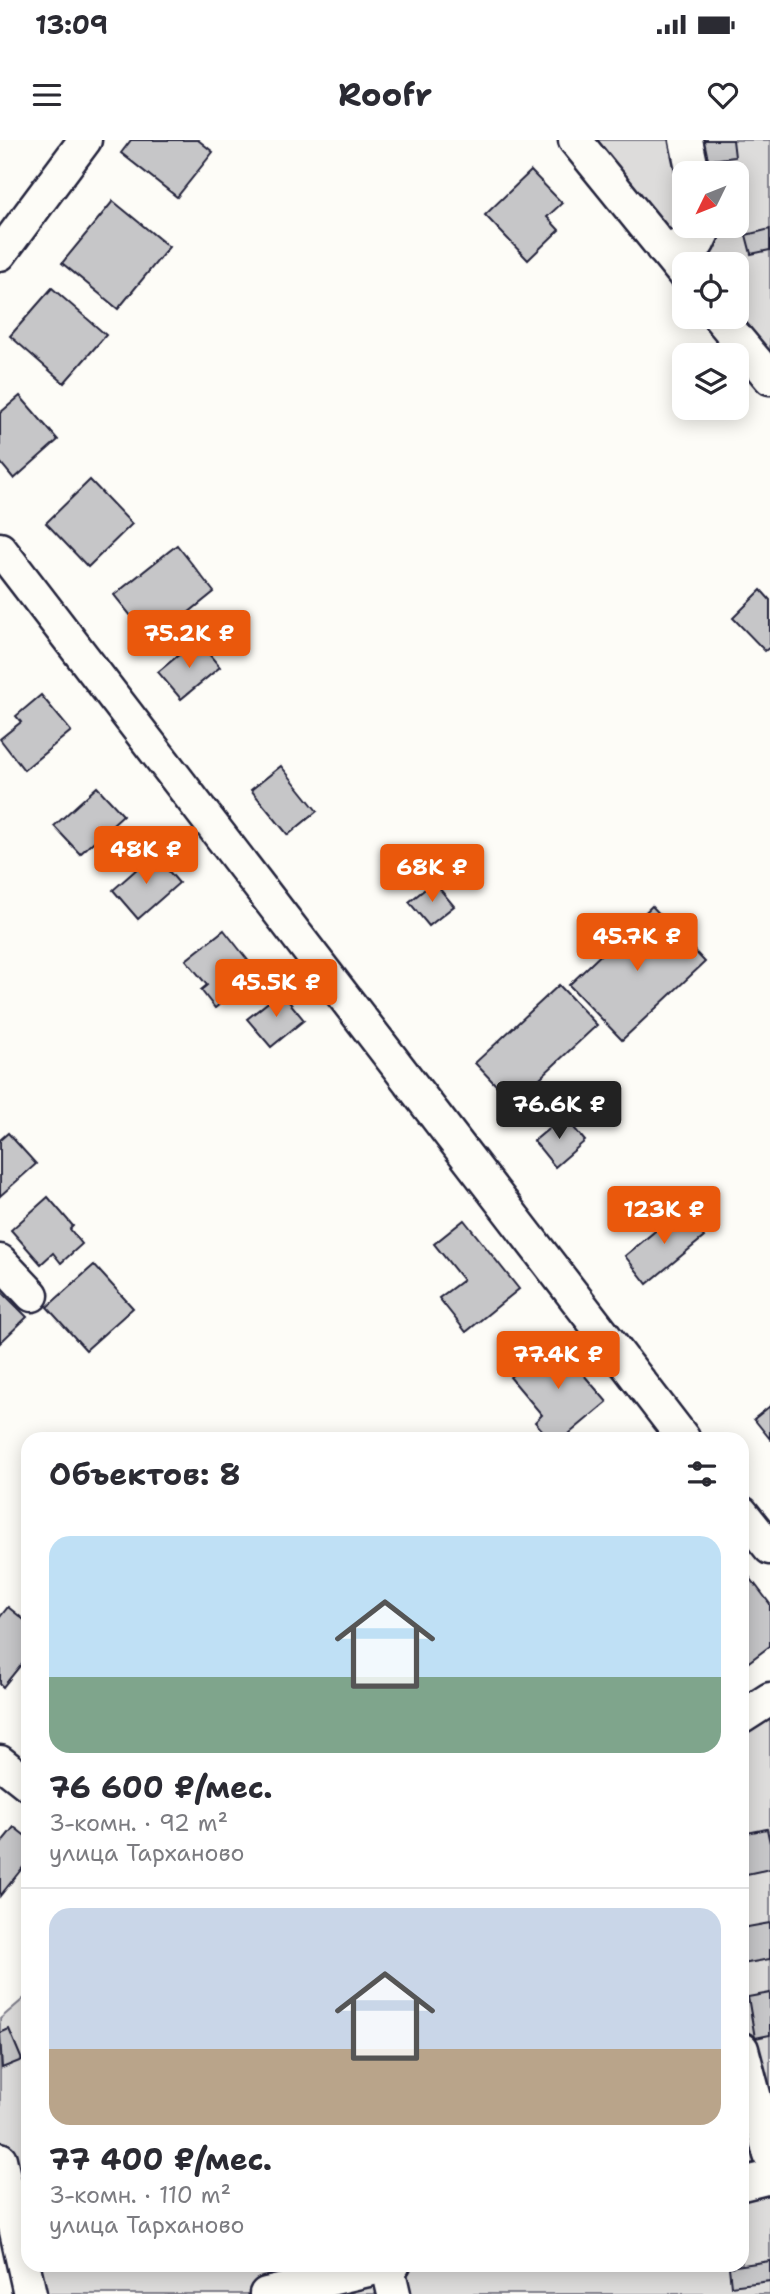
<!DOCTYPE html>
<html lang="ru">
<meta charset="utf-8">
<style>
:root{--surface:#fff;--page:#f2f2f3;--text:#2b2b33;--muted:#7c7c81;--line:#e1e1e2;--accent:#ea580c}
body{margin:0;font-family:"Shantell Sans",sans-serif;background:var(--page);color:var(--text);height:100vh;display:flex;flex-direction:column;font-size:26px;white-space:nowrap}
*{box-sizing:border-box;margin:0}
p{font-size:23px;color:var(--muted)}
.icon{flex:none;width:38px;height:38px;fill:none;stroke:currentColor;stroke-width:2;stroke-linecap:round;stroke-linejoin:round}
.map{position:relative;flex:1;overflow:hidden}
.sheet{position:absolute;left:21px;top:1292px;width:728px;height:840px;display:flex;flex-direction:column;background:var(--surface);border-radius:21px;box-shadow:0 4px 18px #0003}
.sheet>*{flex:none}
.needle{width:46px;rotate:227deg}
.fabs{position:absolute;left:672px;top:21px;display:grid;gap:14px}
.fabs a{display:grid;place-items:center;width:77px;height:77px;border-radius:14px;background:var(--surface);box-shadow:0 4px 18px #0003;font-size:35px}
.price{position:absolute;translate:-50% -60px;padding:0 16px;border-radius:7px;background:var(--accent);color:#fff;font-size:23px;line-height:46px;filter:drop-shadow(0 2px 4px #0008)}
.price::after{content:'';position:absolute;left:50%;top:42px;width:21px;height:16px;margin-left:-10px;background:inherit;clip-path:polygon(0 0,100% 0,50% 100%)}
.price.current{background:#222;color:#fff}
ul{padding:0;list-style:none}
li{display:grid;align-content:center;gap:14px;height:371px;padding:0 28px}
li+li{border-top:2px solid var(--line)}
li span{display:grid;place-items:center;height:217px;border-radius:21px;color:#555}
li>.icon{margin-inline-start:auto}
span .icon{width:126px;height:126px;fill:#fffc;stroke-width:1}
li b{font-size:30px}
h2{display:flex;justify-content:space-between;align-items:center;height:84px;padding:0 28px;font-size:30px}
.status{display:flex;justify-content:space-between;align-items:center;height:49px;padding:0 35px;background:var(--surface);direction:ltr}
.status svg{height:19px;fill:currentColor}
header{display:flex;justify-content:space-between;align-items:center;height:91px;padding:0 28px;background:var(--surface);font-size:32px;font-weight:700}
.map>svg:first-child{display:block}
</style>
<div class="status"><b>13:09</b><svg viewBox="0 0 49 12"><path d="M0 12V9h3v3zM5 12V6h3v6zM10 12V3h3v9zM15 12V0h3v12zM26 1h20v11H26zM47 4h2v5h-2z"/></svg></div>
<header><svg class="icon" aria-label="menu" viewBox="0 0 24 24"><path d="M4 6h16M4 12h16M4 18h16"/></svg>Roofr<svg class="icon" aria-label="heart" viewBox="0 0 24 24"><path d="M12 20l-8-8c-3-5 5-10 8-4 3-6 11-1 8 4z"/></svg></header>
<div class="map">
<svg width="770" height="2154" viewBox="0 0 770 2154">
<rect width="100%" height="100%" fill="#fdfcf7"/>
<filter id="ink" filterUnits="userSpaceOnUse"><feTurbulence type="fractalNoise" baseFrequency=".0143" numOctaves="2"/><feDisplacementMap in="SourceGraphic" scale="14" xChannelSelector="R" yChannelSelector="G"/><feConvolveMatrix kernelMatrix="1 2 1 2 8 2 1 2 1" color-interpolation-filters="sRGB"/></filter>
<g filter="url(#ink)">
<!-- green -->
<g fill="#dddcdb" stroke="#807f8b" stroke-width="2" fill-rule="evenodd">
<path d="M594,0h176v216l-33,-41v-51h-42zM684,33h53v53h-53z"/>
<polygon points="770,1571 770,2154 30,2154 0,2019 0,1879 28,1855 28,2124 742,2124 742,1590"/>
</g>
<!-- building -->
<g fill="#c6c6c8" stroke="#22223b" stroke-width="2">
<polygon points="131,0 198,0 213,12 177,57 121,13"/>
<polygon points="700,0 733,0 735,17 703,21"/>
<polygon points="531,31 562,63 547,77 559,90 528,120 485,75"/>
<polygon points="744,60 748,88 718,93 717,86 737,86 737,61"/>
<polygon points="113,61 169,107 118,169 62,123"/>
<polygon points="770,89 770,110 751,114 746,95"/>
<polygon points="52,148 106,195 64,243 10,196"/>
<polygon points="20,256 58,300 14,339 0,322 0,273"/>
<polygon points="90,340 132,384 88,427 46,383"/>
<polygon points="177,405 214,452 152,502 114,455"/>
<polygon points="761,450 770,460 770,507 765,511 733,478"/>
<polygon points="197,500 220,527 181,559 158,532"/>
<polygon points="41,555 71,591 24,630 0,599 21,582 16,576"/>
<polygon points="281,626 317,671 288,695 251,650"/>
<polygon points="97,647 123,675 80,714 54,686"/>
<polygon points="154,714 179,743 138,779 113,750"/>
<polygon points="434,742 454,766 429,786 409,762"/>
<polygon points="652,766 705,822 622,900 569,845"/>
<polygon points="224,790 258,833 215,868 201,850 207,845 186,820"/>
<polygon points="559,845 597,885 513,963 475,923"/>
<polygon points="281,852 304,880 271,907 247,879"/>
<polygon points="564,976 585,1001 555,1027 534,1001"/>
<polygon points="8,993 36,1024 0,1056 0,1000"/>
<polygon points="48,1057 73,1086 70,1089 82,1104 61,1123 53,1113 41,1124 11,1090"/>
<polygon points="682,1069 704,1097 647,1144 625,1116"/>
<polygon points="464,1080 519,1149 466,1192 439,1158 463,1140 434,1104"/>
<polygon points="94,1125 133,1168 86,1210 47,1167"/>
<polygon points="0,1150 27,1177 0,1203"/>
<polygon points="553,1199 607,1262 564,1298 549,1298 535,1282 542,1275 510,1237"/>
<polygon points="770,1266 770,1299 754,1279"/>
<polygon points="742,1427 770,1464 770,1506 742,1527"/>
<polygon points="8,1467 28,1483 28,1516 3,1547 0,1544 0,1477"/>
<polygon points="14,1687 28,1698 28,1721 0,1756 0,1704"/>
<polygon points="767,1689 770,1703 770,1729 742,1735 742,1694"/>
<polygon points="770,1783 770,1819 742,1824 742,1788"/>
<polygon points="770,1853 770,1895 755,1898 748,1857"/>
<polygon points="9,1889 22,1920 2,1928 0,1893"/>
<polygon points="28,2028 28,2063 21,2066 9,2036"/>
<polygon points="770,2121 770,2141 731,2146 729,2127"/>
</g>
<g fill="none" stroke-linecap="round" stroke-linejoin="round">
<!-- minor casing -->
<g stroke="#22223b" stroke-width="37">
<g id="minor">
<polyline points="575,0 684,134"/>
<polyline points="686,0 693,33"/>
<polyline points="662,108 698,103 706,86"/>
<polyline points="0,114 85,0"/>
<polyline points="719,177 770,238"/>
<polyline points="0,409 683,1298"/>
<polyline points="0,1121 32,1155"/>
<polyline points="742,1373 770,1408"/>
<polyline points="742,1577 770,1559"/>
<polyline points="0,1622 28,1644"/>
<polyline points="742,1909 770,2015"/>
<polyline points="0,2019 30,2154"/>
<polyline points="742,2044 770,2037"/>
<polyline points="387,2124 394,2154"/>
<polyline points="266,2154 394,2124"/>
</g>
</g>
<!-- minor -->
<use href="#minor" stroke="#fdfcf7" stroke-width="32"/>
</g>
</g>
</svg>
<div class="fabs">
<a><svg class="needle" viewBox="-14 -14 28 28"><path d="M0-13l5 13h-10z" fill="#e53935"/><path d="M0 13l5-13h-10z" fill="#7c7c81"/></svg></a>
<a><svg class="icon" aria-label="locate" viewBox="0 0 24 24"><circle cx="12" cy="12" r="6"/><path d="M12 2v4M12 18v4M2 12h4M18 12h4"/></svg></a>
<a><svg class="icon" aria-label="layers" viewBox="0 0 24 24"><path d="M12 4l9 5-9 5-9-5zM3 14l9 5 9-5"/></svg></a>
</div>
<b class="price" style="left:189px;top:530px">75.2K ₽</b>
<b class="price" style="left:146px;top:746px">48K ₽</b>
<b class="price" style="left:432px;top:764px">68K ₽</b>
<b class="price" style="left:637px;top:833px">45.7K ₽</b>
<b class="price" style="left:276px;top:879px">45.5K ₽</b>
<b class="price current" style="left:559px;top:1001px">76.6K ₽</b>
<b class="price" style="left:664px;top:1106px">123K ₽</b>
<b class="price" style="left:558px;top:1251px">77.4K ₽</b>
<section class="sheet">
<h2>Объектов: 8<svg class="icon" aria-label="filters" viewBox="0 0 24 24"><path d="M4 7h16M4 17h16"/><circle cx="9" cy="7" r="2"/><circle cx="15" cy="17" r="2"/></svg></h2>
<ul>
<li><span style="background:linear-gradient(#bfe0f5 65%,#7fa58c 0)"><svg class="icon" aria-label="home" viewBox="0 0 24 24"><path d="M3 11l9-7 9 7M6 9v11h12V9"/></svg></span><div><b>76 600 ₽/мес.</b><p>3-комн. · 92 m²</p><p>улица Тарханово</p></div></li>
<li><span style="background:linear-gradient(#c9d6e8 65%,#b9a48a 0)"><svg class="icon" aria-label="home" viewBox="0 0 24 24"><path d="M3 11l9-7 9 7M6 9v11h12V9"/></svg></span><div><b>77 400 ₽/мес.</b><p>3-комн. · 110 m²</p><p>улица Тарханово</p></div></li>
</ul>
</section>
</div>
